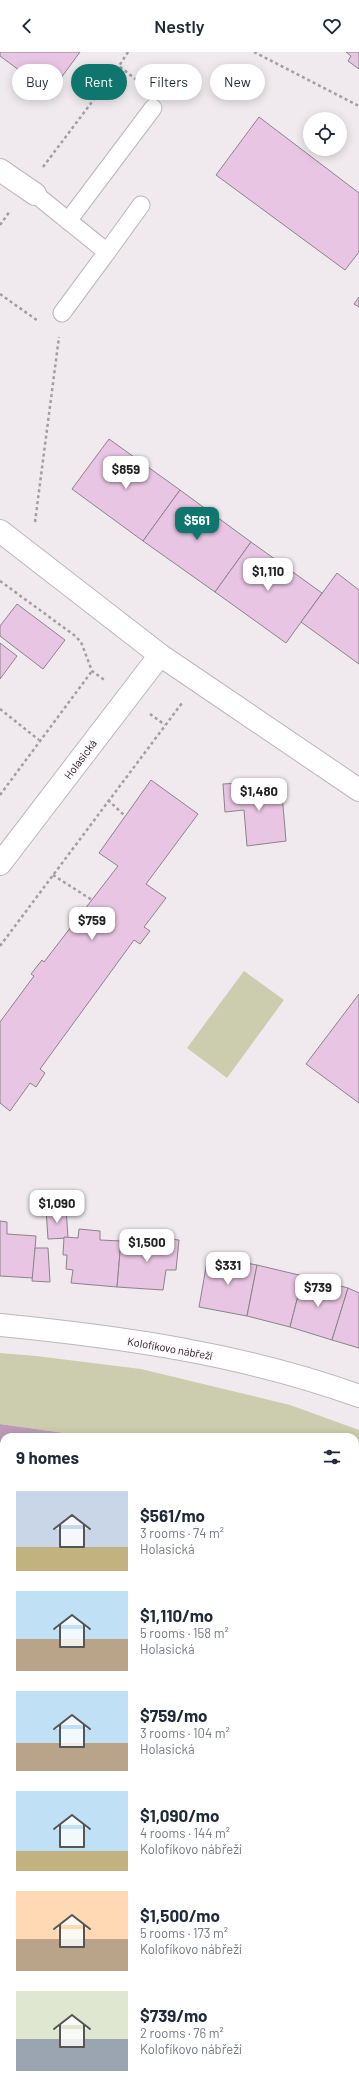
<!DOCTYPE html>
<meta charset="utf-8">
<style>
:root{--surface:#fff;--page:#f6f6f7;--text:#1f2937;--muted:#747a83;--accent:#0f766e}
body{margin:0;font-family:Barlow,sans-serif;background:var(--page);color:var(--text);height:100vh;display:flex;flex-direction:column;font-size:15px;white-space:nowrap}
*{box-sizing:border-box;margin:0}
p{font-size:13px;color:var(--muted)}
.icon{flex:none;width:22px;height:22px;fill:none;stroke:currentColor;stroke-width:2;stroke-linecap:round;stroke-linejoin:round}
.map{position:relative;flex:1;overflow:hidden}
.side{position:absolute;left:0px;top:1381px;width:359px;height:656px;display:flex;flex-direction:column;background:var(--surface);border-radius:12px 12px 0 0;box-shadow:0 2px 10px #0003}
.side>*{flex:none}
.guide{position:absolute;left:12px;top:12px;width:335px;height:36px;display:flex;gap:8px}
.controls{position:absolute;left:303px;top:60px;display:grid;gap:8px}
.controls a{display:grid;place-items:center;width:44px;height:44px;border-radius:50%;background:var(--surface);box-shadow:0 2px 10px #0003;font-size:20px}
.price{position:absolute;translate:-50% -34px;padding:0 9px;border-radius:8px;background:#fff;color:#222;font-size:13px;line-height:26px;filter:drop-shadow(0 1px 2px #0008)}
.price::after{content:'';position:absolute;left:50%;top:24px;width:12px;height:9px;margin-left:-6px;background:inherit;clip-path:polygon(0 0,100% 0,50% 100%)}
.price.selected{background:var(--accent);color:#fff}
ul{padding:0;list-style:none}
li{display:flex;align-items:center;gap:12px;height:100px;padding:0 16px}
li span{display:grid;place-items:center;flex:none;width:112px;height:80px;border-radius:0px;color:#555}
li>.icon{margin-inline-start:auto}
span .icon{width:48px;height:48px;fill:#fffc;stroke-width:1}
li b{font-size:17px}
h2{display:flex;justify-content:space-between;align-items:center;height:48px;padding:0 16px;font-size:17px}
.tag{padding:0 14px;border-radius:18px;background:var(--surface);box-shadow:0 2px 10px #0003;font-size:14px;line-height:36px}
.tag.selected{background:var(--accent);color:#fff}
header{display:flex;justify-content:space-between;align-items:center;height:52px;padding:0 16px;background:var(--surface);font-size:18px;font-weight:600}
.map>svg:first-child{display:block}
</style>
<header><svg class="icon" aria-label="back" viewBox="0 0 24 24"><path d="M15 5l-7 7 7 7"/></svg>Nestly<svg class="icon" aria-label="heart" viewBox="0 0 24 24"><path d="M12 20l-8-8c-3-5 5-10 8-4 3-6 11-1 8 4z"/></svg></header>
<div class="map">
<svg width="359" height="2037" viewBox="0 0 359 2037">
<rect width="100%" height="100%" fill="#f0eaef"/>
<!-- green -->
<g fill="#cccdae">
<polygon points="244,919 284,948 227,1026 187,996"/>
<polygon points="0,1301 36,1304 141,1317 290,1353 359,1378 359,1453 355,1451 355,1385 93,1385 0,1372"/>
<polygon points="0,1445 4,1446 4,1510 0,1510"/>
<polygon points="355,1531 359,1532 359,1597 355,1596"/>
</g>
<!-- water -->
<g fill="#bd9bb7">
<polygon points="0,1372 93,1385 4,1385 4,1446 0,1445"/>
<polygon points="355,1451 359,1453 359,1532 355,1531"/>
</g>
<!-- building -->
<g fill="#e8c5e2" stroke="#8a8488">
<polygon points="0,0 80,0 50,41 0,4"/>
<polygon points="346,0 359,0 359,17 348,9 351,4"/>
<polygon points="259,65 359,141 359,200 345,218 216,123"/>
<polygon points="359,245 359,255 354,252"/>
<polygon points="109,387 180,438 143,489 72,437"/>
<polygon points="180,438 251,490 215,540 143,489"/>
<polygon points="251,490 322,541 286,591 215,540"/>
<polygon points="337,521 359,538 359,612 301,570"/>
<polygon points="17,552 65,588 43,617 0,584 0,574"/>
<polygon points="0,591 17,604 0,627"/>
<polygon points="277,727 279,742 282,742 286,789 247,794 244,758 225,760 223,732 241,731 242,746 258,745 256,729"/>
<polygon points="151,728 198,762 146,832 166,846 144,875 150,879 140,892 134,888 40,1017 45,1021 36,1035 30,1031 10,1059 0,1051 0,970 34,924 31,922 42,908 44,910 118,814 99,801"/>
<polygon points="359,942 359,1051 306,1012"/>
<polygon points="66,1156 68,1186 48,1187 46,1157"/>
<polygon points="0,1169 7,1170 7,1182 36,1184 33,1226 0,1224"/>
<polygon points="79,1177 100,1179 100,1188 121,1189 117,1235 71,1231 73,1218 66,1217 67,1203 63,1203 64,1185 78,1186"/>
<polygon points="143,1184 179,1188 176,1218 166,1218 163,1238 117,1235 121,1189 142,1191"/>
<polygon points="35,1196 48,1196 50,1230 32,1229"/>
<polygon points="208,1204 257,1213 247,1264 199,1255"/>
<polygon points="257,1213 303,1224 290,1275 247,1264"/>
<polygon points="303,1224 348,1236 332,1288 290,1275"/>
<polygon points="348,1236 359,1241 359,1296 332,1288"/>
<rect x="0" y="1547" width="4" height="64"/>
<polygon points="4,1779 4,1790 0,1784"/>
<polygon points="177,2033 287,2033 285,2037 185,2037"/>
</g>
<g fill="none" stroke-linecap="round" stroke-linejoin="round">
<!-- lane casing -->
<g stroke="#bcb6bb" stroke-width="19">
<g id="lane">
<polyline points="35,142 107,200 62,261"/>
<polyline points="68,169 153,56"/>
<polyline points="107,200 141,153"/>
<polyline points="355,1736 359,1739"/>
<polyline points="355,2020 359,2024"/>
</g>
</g>
<!-- street casing -->
<g stroke="#bcb6bb" stroke-width="24">
<g id="street">
<polyline points="0,118 35,142"/>
<polyline points="0,479 160,603 359,738"/>
<polyline points="0,812 160,603"/>
<path d="M0,1273c122,12 243,29 359,71"/>
<polyline points="0,2007 4,2009"/>
<polyline points="49,2033 56,2037"/>
</g>
</g>
<!-- path -->
<g stroke="#a19da1" stroke-width="2.5" stroke-dasharray="3 3" stroke-linecap="butt">
<polyline points="128,0 119,14 143,33"/>
<polyline points="254,0 359,54"/>
<polyline points="43,115 119,14"/>
<polyline points="0,173 10,159"/>
<polyline points="0,242 38,269"/>
<polyline points="35,470 59,285"/>
<polyline points="0,529 74,583 81,590 92,619 106,629"/>
<polyline points="0,657 39,688"/>
<polyline points="150,662 165,673"/>
<polyline points="0,743 92,619"/>
<polyline points="108,748 125,764"/>
<polyline points="53,823 92,848"/>
<polyline points="0,894 182,651"/>
<polyline points="0,1525 4,1525"/>
<polyline points="355,1619 359,1620"/>
</g>
<!-- lane -->
<use href="#lane" stroke="#fff" stroke-width="17"/>
<!-- street -->
<use href="#street" stroke="#fff" stroke-width="22"/>
</g>
<g text-anchor="middle" dominant-baseline="central" stroke-width="4" stroke-linejoin="round" paint-order="stroke">
<!-- street labels -->
<g font-size="11" fill="#252325" stroke="#fef7fc">
<text transform="translate(80 707) rotate(-53)">Holasická</text>
<text transform="translate(170 1296) rotate(10)">Kolofíkovo nábřeží</text>
</g>
</g>
</svg>
<div class="controls">
<a><svg class="icon" aria-label="locate" viewBox="0 0 24 24"><circle cx="12" cy="12" r="6"/><path d="M12 2v4M12 18v4M2 12h4M18 12h4"/></svg></a>
</div>
<b class="price" style="left:126px;top:438px">$859</b>
<b class="price selected" style="left:197px;top:489px">$561</b>
<b class="price" style="left:268px;top:540px">$1,110</b>
<b class="price" style="left:259px;top:760px">$1,480</b>
<b class="price" style="left:92px;top:889px">$759</b>
<b class="price" style="left:57px;top:1172px">$1,090</b>
<b class="price" style="left:147px;top:1211px">$1,500</b>
<b class="price" style="left:228px;top:1234px">$331</b>
<b class="price" style="left:318px;top:1256px">$739</b>
<div class="guide">
<a class="tag">Buy</a>
<a class="tag selected">Rent</a>
<a class="tag">Filters</a>
<a class="tag">New</a>
</div>
<section class="side">
<h2>9 homes<svg class="icon" aria-label="filters" viewBox="0 0 24 24"><path d="M4 7h16M4 17h16"/><circle cx="9" cy="7" r="2"/><circle cx="15" cy="17" r="2"/></svg></h2>
<ul>
<li><span style="background:linear-gradient(#c9d6e8 70%,#c2b280 0)"><svg class="icon" aria-label="home" viewBox="0 0 24 24"><path d="M3 11l9-7 9 7M6 9v11h12V9"/></svg></span><div><b>$561/mo</b><p>3 rooms · 74 m²</p><p>Holasická</p></div></li>
<li><span style="background:linear-gradient(#bfe0f5 60%,#b9a48a 0)"><svg class="icon" aria-label="home" viewBox="0 0 24 24"><path d="M3 11l9-7 9 7M6 9v11h12V9"/></svg></span><div><b>$1,110/mo</b><p>5 rooms · 158 m²</p><p>Holasická</p></div></li>
<li><span style="background:linear-gradient(#bfe0f5 65%,#b9a48a 0)"><svg class="icon" aria-label="home" viewBox="0 0 24 24"><path d="M3 11l9-7 9 7M6 9v11h12V9"/></svg></span><div><b>$759/mo</b><p>3 rooms · 104 m²</p><p>Holasická</p></div></li>
<li><span style="background:linear-gradient(#bfe0f5 75%,#c2b280 0)"><svg class="icon" aria-label="home" viewBox="0 0 24 24"><path d="M3 11l9-7 9 7M6 9v11h12V9"/></svg></span><div><b>$1,090/mo</b><p>4 rooms · 144 m²</p><p>Kolofíkovo nábřeží</p></div></li>
<li><span style="background:linear-gradient(#ffd9b3 60%,#b9a48a 0)"><svg class="icon" aria-label="home" viewBox="0 0 24 24"><path d="M3 11l9-7 9 7M6 9v11h12V9"/></svg></span><div><b>$1,500/mo</b><p>5 rooms · 173 m²</p><p>Kolofíkovo nábřeží</p></div></li>
<li><span style="background:linear-gradient(#dfe7d0 60%,#9aa5b1 0)"><svg class="icon" aria-label="home" viewBox="0 0 24 24"><path d="M3 11l9-7 9 7M6 9v11h12V9"/></svg></span><div><b>$739/mo</b><p>2 rooms · 76 m²</p><p>Kolofíkovo nábřeží</p></div></li>
</ul>
</section>
</div>
